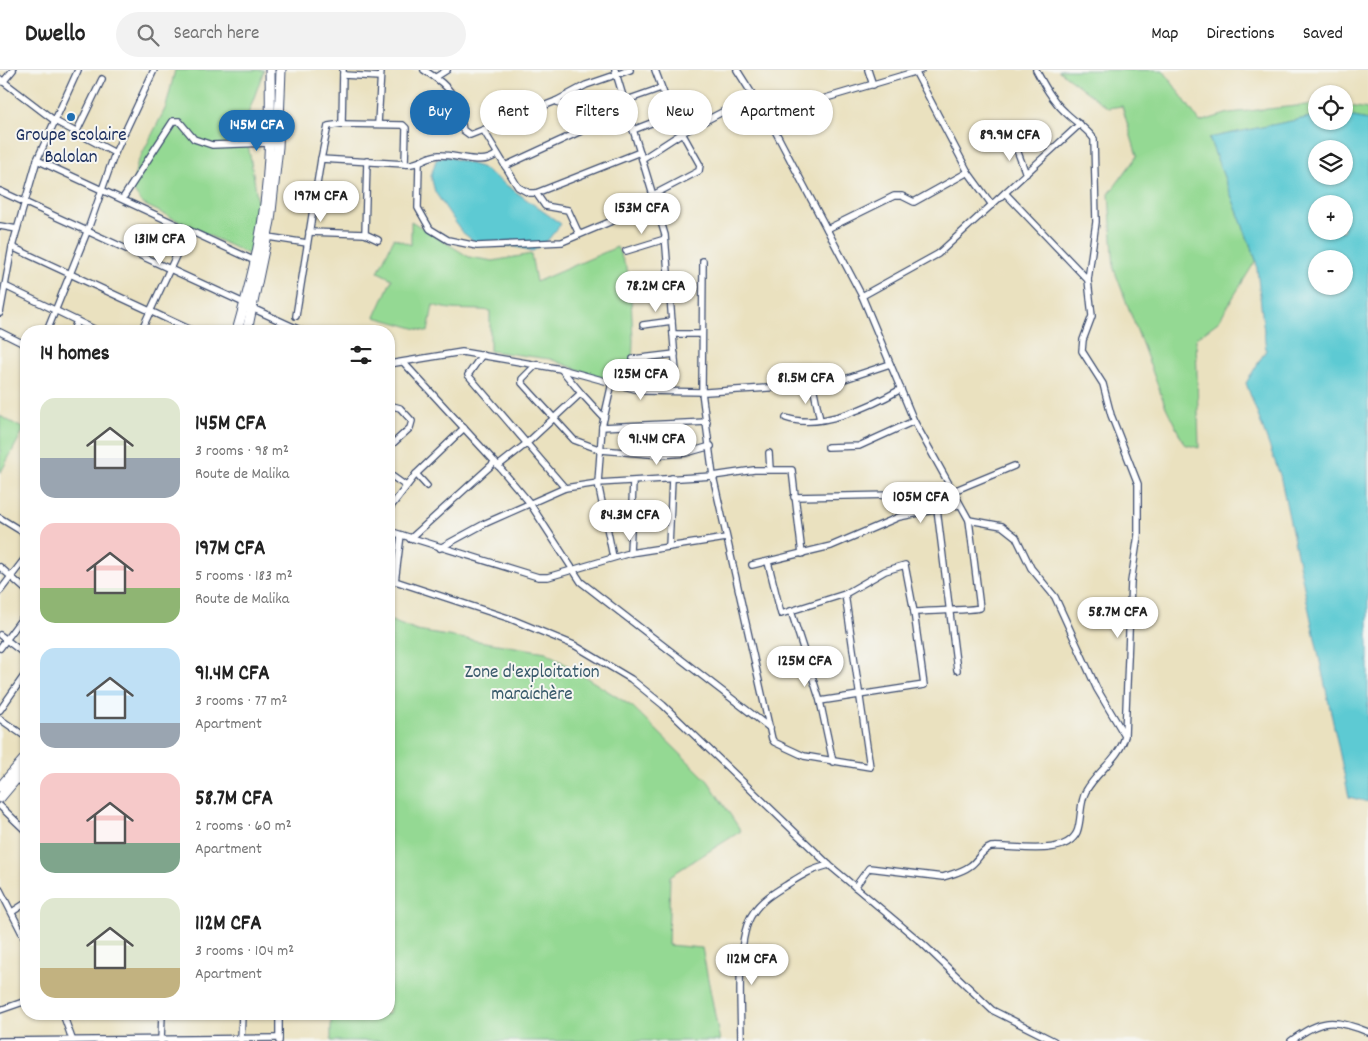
<!DOCTYPE html>
<meta charset="utf-8">
<style>
:root{--surface:#fff;--page:#f2f2f2;--text:#222;--muted:#767676;--line:#e0e0e0;--accent:#1f6fb2}
body{margin:0;font-family:Dekko,sans-serif;background:var(--page);color:var(--text);height:100vh;display:flex;flex-direction:column;font-size:19px;white-space:nowrap}
*{box-sizing:border-box;margin:0}
p{font-size:16px;color:var(--muted)}
.icon{flex:none;width:28px;height:28px;fill:none;stroke:currentColor;stroke-width:2;stroke-linecap:round;stroke-linejoin:round}
.map{position:relative;flex:1;overflow:hidden}
.drawer{position:absolute;left:20px;top:255px;width:375px;height:695px;display:flex;flex-direction:column;background:var(--surface);border-radius:20px;box-shadow:0 1px 4px #0004}
.drawer>*{flex:none}
.banner{position:absolute;left:410px;top:20px;width:475px;height:45px;display:flex;gap:10px}
.buttons{position:absolute;left:1308px;top:15px;display:grid;gap:10px}
.buttons a{display:grid;place-items:center;width:45px;height:45px;border-radius:50%;background:var(--surface);box-shadow:0 1px 4px #0004;font-size:25px}
.price{position:absolute;translate:-50% -42px;padding:0 11px;border-radius:18px;background:#fff;color:#222;font-size:16px;line-height:32px;filter:drop-shadow(0 1px 2px #0008)}
.price::after{content:'';position:absolute;left:50%;top:30px;width:15px;height:11px;margin-left:-8px;background:inherit;clip-path:polygon(0 0,100% 0,50% 100%)}
.price.selected{background:var(--accent);color:#fff}
ul{padding:0;list-style:none}
li{display:flex;align-items:center;gap:15px;height:125px;padding:0 20px}
li span{display:grid;place-items:center;flex:none;width:140px;height:100px;border-radius:15px;color:#555}
li>.icon{margin-inline-start:auto}
span .icon{width:60px;height:60px;fill:#fffc;stroke-width:1}
li b{font-size:21px}
h2{display:flex;justify-content:space-between;align-items:center;height:60px;padding:0 20px;font-size:21px}
.pill{padding:0 18px;border-radius:22px;background:var(--surface);box-shadow:0 1px 4px #0004;font-size:18px;line-height:45px}
.pill.selected{background:var(--accent);color:#fff}
header{display:flex;align-items:center;gap:30px;box-sizing:border-box;height:70px;padding:0 25px;background:var(--surface);border-bottom:1px solid var(--line)}
header strong{font-size:24px}
nav{display:flex;gap:28px;margin-inline-start:auto;font-size:18px}
.search{width:350px;height:45px;background:var(--page);display:flex;align-items:center;gap:12px;box-sizing:border-box;padding:0 18px;border-radius:28px;color:var(--muted);font-size:19px}
.map>svg:first-child{display:block}
</style>
<header>
<strong>Dwello</strong>
<div class="search"><svg class="icon" aria-label="search" viewBox="0 0 24 24"><circle cx="10" cy="10" r="6"/><path d="M15 15l6 6"/></svg>Search here</div>
<nav><a>Map</a><a>Directions</a><a>Saved</a></nav>
</header>
<div class="map">
<svg width="1368" height="971" viewBox="0 0 1368 971">
<rect width="100%" height="100%" fill="#f6f6f2"/>
<filter id="ink" filterUnits="userSpaceOnUse"><feTurbulence type="fractalNoise" baseFrequency=".02" numOctaves="2"/><feDisplacementMap in="SourceGraphic" scale="10" xChannelSelector="R" yChannelSelector="G"/><feConvolveMatrix kernelMatrix="1 2 1 2 8 2 1 2 1" color-interpolation-filters="sRGB"/></filter>
<filter id="wash" filterUnits="userSpaceOnUse"><feTurbulence type="fractalNoise" baseFrequency=".0096" numOctaves="4" result="noise"/><feDisplacementMap in="SourceGraphic" scale="20" xChannelSelector="R" yChannelSelector="G"/><feGaussianBlur stdDeviation="1.12" result="paint"/><feColorMatrix in="noise" values="0 0 0 0 0 0 0 0 0 0 0 0 0 0 0 0 0 1.4 0 .05"/><feComposite in="paint" operator="in"/></filter>
<g filter="url(#wash)">
<rect width="100%" height="100%" fill="#eae1bf"/>
<!-- green -->
<g fill="#94d993" stroke="#588478">
<path d="M175,0h89l-16,44 -2,12c3,43 22,87 4,129l-107,-51 -11,-15 5,-25 29,-57z"/>
<polygon points="1058,0 1163,0 1200,52 1229,43 1316,34 1316,46 1209,68 1256,190 1218,252 1196,268 1199,378 1184,374 1165,335 1114,199 1109,124 1137,86 1122,36 1108,38"/>
<polygon points="1344,35 1368,39 1368,50 1344,45"/>
<path d="M411,151l58,36 24,4 38,-7 5,28 81,-35 13,29 3,64 -1,29 -13,2 -2,13 -67,-25 -60,-8v-40c-20,-3 -39,1 -57,-6l-5,27 -53,-15 17,-38 -14,-7 16,-34 17,7z"/>
<polygon points="0,346 24,359 1,402 0,402"/>
<polygon points="389,550 417,561 546,582 633,637 708,711 741,761 670,806 668,875 702,878 720,971 331,971 331,944 389,944"/>
</g>
<!-- water -->
<g fill="#5dcad3" stroke="#3c7c98" fill-rule="evenodd">
<path d="M1344,45l24,5v682l-19,-5 -69,-322 -34,-92 20,-33 -10,-90 -47,-122 107,-22v5h28zM1316,79h28v27h-28zM1316,134h28v27h-28zM1316,189h28v27h-28z"/>
<polygon points="445,86 481,97 561,154 547,171 533,181 513,176 494,176 475,172 462,162 435,122 431,106 436,90"/>
</g>
</g>
<g filter="url(#ink)">
<g fill="none" stroke-linecap="round" stroke-linejoin="round">
<!-- minor casing -->
<g stroke="#3a4a6d" stroke-width="8">
<g id="minor">
<path d="M424,0c29,18 34,28 39,60l7,5 86,-34 30,-16 44,-15"/>
<polyline points="615,0 665,165 676,302"/>
<path d="M737,0l36,57 89,169 52,125 55,99 11,88c-5,2 -55,3 -66,4"/>
<polyline points="868,0 873,15"/>
<path d="M1036,0c8,15 16,30 29,42 10,10 21,16 29,27l2,83 -8,58"/>
<polyline points="916,3 968,102 992,135"/>
<polyline points="343,5 380,7"/>
<polyline points="436,7 447,0"/>
<polyline points="0,9 55,51 115,83"/>
<polyline points="3,12 13,0"/>
<polyline points="556,31 571,42 581,61"/>
<polyline points="624,31 661,18"/>
<polyline points="342,54 343,0"/>
<polyline points="378,54 381,0"/>
<polyline points="773,57 826,28 921,0"/>
<polyline points="633,60 672,45"/>
<polyline points="484,61 518,117 529,123 536,123 640,82"/>
<polyline points="76,63 102,9"/>
<polyline points="1014,72 1026,104"/>
<polyline points="321,89 405,94"/>
<polyline points="642,89 682,63 753,26"/>
<polyline points="37,90 255,191"/>
<polyline points="419,93 418,138 430,159 448,170 477,176 562,172 655,133"/>
<polyline points="505,96 581,61 628,43"/>
<polyline points="0,121 244,233"/>
<polyline points="536,123 545,136 568,140 579,164"/>
<polyline points="1005,123 1088,210 1092,246 1083,270 1082,281 1103,314 1111,345 1138,414 1138,465 1131,512 1125,665"/>
<polyline points="653,125 699,101 700,95 672,45 655,0"/>
<polyline points="123,128 173,51 179,51 194,69 212,75 270,73"/>
<polyline points="0,156 17,159"/>
<polyline points="827,159 894,126 902,126 914,132 968,102"/>
<polyline points="309,162 365,164 378,170"/>
<polyline points="365,164 367,91"/>
<polyline points="268,167 307,173"/>
<polyline points="12,177 193,261"/>
<polyline points="626,181 665,169"/>
<polyline points="703,191 702,322 713,406 772,669 774,672 804,686 870,697 845,524"/>
<polyline points="630,214 669,213"/>
<polyline points="5,216 98,261"/>
<polyline points="862,226 938,184 1080,54"/>
<polyline points="252,238 302,261"/>
<polyline points="0,243 12,177 37,90 78,0"/>
<path d="M296,246l25,-157 7,-33 14,-2 61,1 3,3 -1,36c13,2 20,-8 34,-9 17,-1 44,12 58,-1"/>
<polyline points="643,255 672,251"/>
<polyline points="47,261 87,162 115,83 154,0"/>
<polyline points="73,261 77,251"/>
<polyline points="141,261 188,160"/>
<polyline points="0,262 26,275"/>
<polyline points="673,264 702,264"/>
<polyline points="482,285 468,305 565,418"/>
<polyline points="633,289 675,284"/>
<polyline points="404,293 495,392 529,432 581,512 770,658"/>
<polyline points="389,294 462,282 561,299 642,321 706,322 830,314 890,294"/>
<polyline points="537,294 522,309 522,313 574,370 601,380 660,385 686,383 711,376"/>
<polyline points="561,299 581,323 604,348"/>
<polyline points="612,313 602,357 598,413 613,487"/>
<polyline points="813,316 820,350"/>
<polyline points="389,335 400,338 412,351 410,358 389,377"/>
<path d="M786,348c34,12 86,-12 115,-29"/>
<polyline points="602,357 707,352"/>
<polyline points="828,377 859,376 914,351"/>
<polyline points="769,383 770,399"/>
<polyline points="498,396 526,374 581,323"/>
<polyline points="389,404 406,416"/>
<polyline points="416,404 427,416"/>
<polyline points="951,422 1014,396"/>
<polyline points="794,427 895,425"/>
<polyline points="389,439 416,404 464,358"/>
<polyline points="937,439 957,600"/>
<polyline points="0,448 26,464"/>
<polyline points="389,461 538,507 548,507 630,483 726,468"/>
<polyline points="410,469 495,392"/>
<polyline points="669,477 672,408"/>
<polyline points="440,478 486,453 565,418 598,413 713,406 754,400 792,400 802,484"/>
<polyline points="630,483 633,412"/>
<polyline points="768,492 781,544 845,524 885,501 905,495 914,542 924,615 820,631"/>
<polyline points="752,495 831,476 899,447 959,435"/>
<polyline points="0,497 26,520"/>
<polyline points="389,509 511,549 545,563 574,575 631,609 663,635 829,795 923,874 992,940 1054,971"/>
<polyline points="395,512 401,465"/>
<polyline points="0,521 26,487"/>
<polyline points="791,541 820,631 833,692"/>
<polyline points="0,565 26,585"/>
<polyline points="0,578 26,543"/>
<polyline points="0,640 26,603"/>
<polyline points="0,649 26,667"/>
<polyline points="17,708 26,717"/>
<polyline points="0,736 26,761"/>
<path d="M855,817l14,-19 74,9c9,-3 19,-5 27,-11 9,-6 10,-15 21,-19 22,-2 74,11 86,-15 5,-13 2,-29 9,-41 11,-20 34,-33 39,-55l-28,-47 -42,-92 -24,-29 -15,-31 -14,-11 -33,-6"/>
<polyline points="0,820 26,871"/>
<polyline points="12,842 26,833"/>
<polyline points="0,940 26,931"/>
<polyline points="63,944 72,969"/>
<polyline points="279,944 279,971"/>
<polyline points="0,971 279,968"/>
<polyline points="161,971 162,944"/>
<polyline points="241,971 242,944"/>
<path d="M741,971c0,-32 -6,-103 12,-128 8,-13 22,-21 35,-29 16,-10 22,-14 41,-19"/>
<path d="M1291,971c29,-22 43,-23 77,-9"/>
</g>
</g>
<!-- secondary casing -->
<g stroke="#3a4a6d" stroke-width="11">
<g id="secondary">
<path d="M237,261c8,-29 17,-59 22,-89 11,-56 12,-115 11,-172"/>
<polyline points="247,261 270,151 278,77 281,0"/>
<polyline points="0,717 26,687"/>
<polyline points="0,728 26,697"/>
</g>
</g>
<!-- minor -->
<use href="#minor" stroke="#fff" stroke-width="5.5"/>
<!-- secondary -->
<use href="#secondary" stroke="#fff" stroke-width="9"/>
</g>
</g>
<!-- markers -->
<circle fill="#1f6fb2" stroke="#f6f6f2" stroke-width="2" cx="71" cy="47" r="5"/>
<g text-anchor="middle" dominant-baseline="central" stroke-width="4" stroke-linejoin="round" paint-order="stroke">
<!-- poi labels -->
<g font-size="19" fill="#1b2f5e" stroke="#f6f6f2">
<text x="71" y="66">Groupe scolaire<tspan x="71" dy="22">Balolan</tspan></text>
</g>
<!-- park labels -->
<g font-size="19" fill="#395a6b" stroke="#f6f6f2">
<text x="532" y="603">Zone d'exploitation<tspan x="532" dy="22">maraichère</tspan></text>
</g>
</g>
</svg>
<div class="buttons">
<a><svg class="icon" aria-label="locate" viewBox="0 0 24 24"><circle cx="12" cy="12" r="6"/><path d="M12 2v4M12 18v4M2 12h4M18 12h4"/></svg></a>
<a><svg class="icon" aria-label="layers" viewBox="0 0 24 24"><path d="M12 4l9 5-9 5-9-5zM3 14l9 5 9-5"/></svg></a>
<a>+</a>
<a>−</a>
</div>
<b class="price selected" style="left:257px;top:82px">145M CFA</b>
<b class="price" style="left:1010px;top:92px">89.9M CFA</b>
<b class="price" style="left:321px;top:153px">197M CFA</b>
<b class="price" style="left:642px;top:165px">153M CFA</b>
<b class="price" style="left:160px;top:196px">131M CFA</b>
<b class="price" style="left:656px;top:243px">78.2M CFA</b>
<b class="price" style="left:641px;top:331px">125M CFA</b>
<b class="price" style="left:806px;top:335px">81.5M CFA</b>
<b class="price" style="left:657px;top:396px">91.4M CFA</b>
<b class="price" style="left:921px;top:454px">105M CFA</b>
<b class="price" style="left:630px;top:472px">84.3M CFA</b>
<b class="price" style="left:1118px;top:569px">58.7M CFA</b>
<b class="price" style="left:805px;top:618px">125M CFA</b>
<b class="price" style="left:752px;top:916px">112M CFA</b>
<div class="banner">
<a class="pill selected">Buy</a>
<a class="pill">Rent</a>
<a class="pill">Filters</a>
<a class="pill">New</a>
<a class="pill">Apartment</a>
</div>
<section class="drawer">
<h2>14 homes<svg class="icon" aria-label="filters" viewBox="0 0 24 24"><path d="M4 7h16M4 17h16"/><circle cx="9" cy="7" r="2"/><circle cx="15" cy="17" r="2"/></svg></h2>
<ul>
<li><span style="background:linear-gradient(#dfe7d0 60%,#9aa5b1 0)"><svg class="icon" aria-label="home" viewBox="0 0 24 24"><path d="M3 11l9-7 9 7M6 9v11h12V9"/></svg></span><div><b>145M CFA</b><p>3 rooms · 98 m²</p><p>Route de Malika</p></div></li>
<li><span style="background:linear-gradient(#f6c9c9 65%,#8fb573 0)"><svg class="icon" aria-label="home" viewBox="0 0 24 24"><path d="M3 11l9-7 9 7M6 9v11h12V9"/></svg></span><div><b>197M CFA</b><p>5 rooms · 183 m²</p><p>Route de Malika</p></div></li>
<li><span style="background:linear-gradient(#bfe0f5 75%,#9aa5b1 0)"><svg class="icon" aria-label="home" viewBox="0 0 24 24"><path d="M3 11l9-7 9 7M6 9v11h12V9"/></svg></span><div><b>91.4M CFA</b><p>3 rooms · 77 m²</p><p>Apartment</p></div></li>
<li><span style="background:linear-gradient(#f6c9c9 70%,#7fa58c 0)"><svg class="icon" aria-label="home" viewBox="0 0 24 24"><path d="M3 11l9-7 9 7M6 9v11h12V9"/></svg></span><div><b>58.7M CFA</b><p>2 rooms · 60 m²</p><p>Apartment</p></div></li>
<li><span style="background:linear-gradient(#dfe7d0 70%,#c2b280 0)"><svg class="icon" aria-label="home" viewBox="0 0 24 24"><path d="M3 11l9-7 9 7M6 9v11h12V9"/></svg></span><div><b>112M CFA</b><p>3 rooms · 104 m²</p><p>Apartment</p></div></li>
</ul>
</section>
</div>
